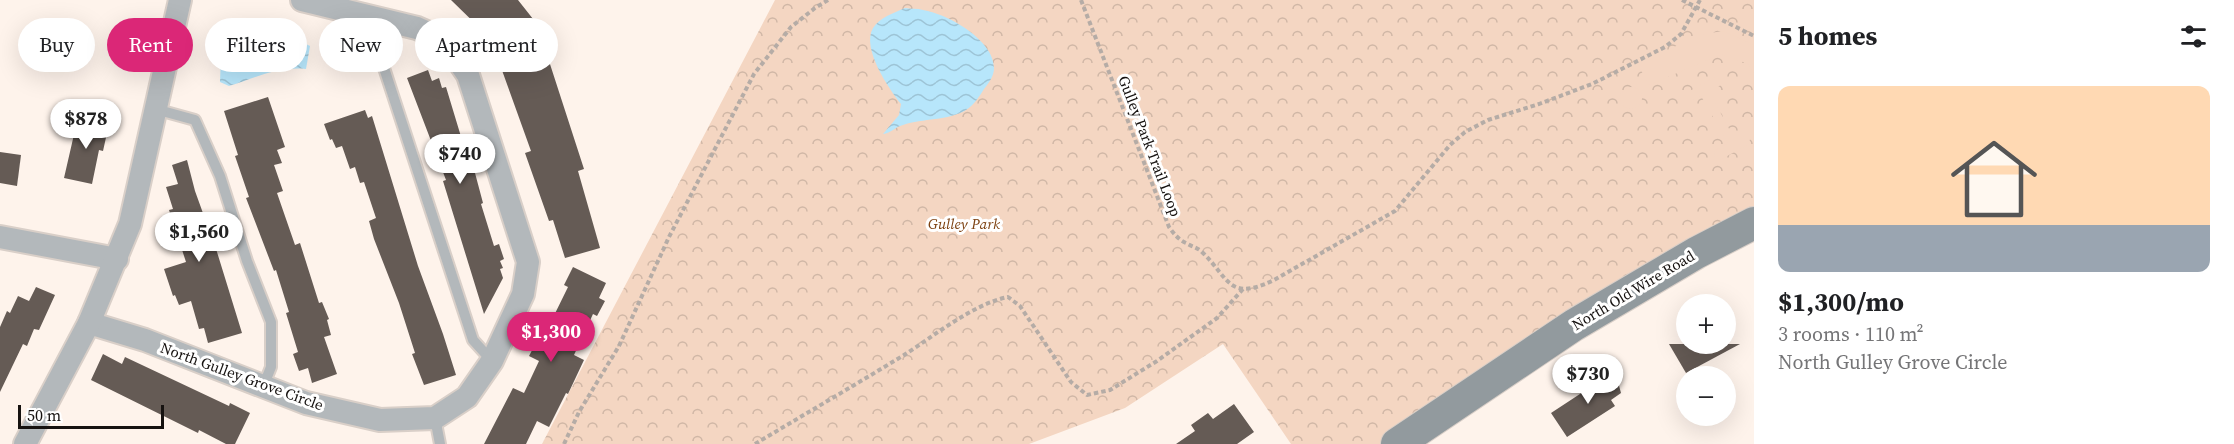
<!DOCTYPE html>
<meta charset="utf-8">
<style>
:root{--surface:#fff;--page:#f6f6f6;--text:#202124;--muted:#757577;--accent:#db2777}
body{margin:0;font-family:"Source Serif 4",serif;background:var(--page);color:var(--text);height:100vh;display:flex;flex-direction:column;font-size:22px;white-space:nowrap}
*{box-sizing:border-box;margin:0}
p{font-size:20px;color:var(--muted)}
.icon{flex:none;width:33px;height:33px;fill:none;stroke:currentColor;stroke-width:2;stroke-linecap:round;stroke-linejoin:round}
.map{position:relative;flex:1;overflow:hidden}
.panel{display:flex;flex-direction:column;background:var(--surface);width:480px}
.panel>*{flex:none}
.hud{position:absolute;left:18px;top:18px;width:570px;height:54px;display:flex;gap:12px}
.fabs{position:absolute;left:1676px;top:294px;display:grid;gap:12px}
.fabs a{display:grid;place-items:center;width:60px;height:60px;border-radius:50%;background:var(--surface);box-shadow:0 6px 24px #0002;font-size:30px}
.scale{position:absolute;left:18px;bottom:15px;width:146px;box-sizing:border-box;padding-left:6px;border:3px solid #161210;border-top:0;font-size:16px;line-height:21px;white-space:nowrap;color:#161210;-webkit-text-stroke:4px #fff;paint-order:stroke}
.price{position:absolute;translate:-50% -51px;padding:0 14px;border-radius:21px;background:#fff;color:#222;font-size:20px;line-height:39px;filter:drop-shadow(0 2px 3px #0008)}
.price::after{content:'';position:absolute;left:50%;top:36px;width:18px;height:14px;margin-left:-9px;background:inherit;clip-path:polygon(0 0,100% 0,50% 100%)}
.price.on{background:var(--accent);color:#fff}
ul{padding:0;list-style:none}
li{display:grid;align-content:center;gap:12px;height:318px;padding:0 24px}
li span{display:grid;place-items:center;height:186px;border-radius:12px;color:#555}
li>.icon{margin-inline-start:auto}
span .icon{width:108px;height:108px;fill:#fffc;stroke-width:1}
li b{font-size:26px}
h2{display:flex;justify-content:space-between;align-items:center;height:72px;padding:0 24px;font-size:26px}
.tag{padding:0 21px;border-radius:27px;background:var(--surface);box-shadow:0 6px 24px #0002;font-size:21px;line-height:54px}
.tag.on{background:var(--accent);color:#fff}
main{display:flex;flex:1;min-height:0}
.map>svg:first-child{display:block}
</style>
<main>
<div class="map">
<svg width="1754" height="444" viewBox="0 0 1754 444">
<defs>
<pattern id="forest-crowns" width="20" height="18" patternUnits="userSpaceOnUse" patternTransform="scale(1.5)"><rect width="20" height="18" fill="#f4d6c2"/><path d="M2 6a3 3 0 1 1 6 0M12 15a3 3 0 1 1 6 0" fill="none" stroke="#d0b7a6"/></pattern>
<pattern id="water-waves" width="16" height="10" patternUnits="userSpaceOnUse" patternTransform="scale(1.5)"><rect width="16" height="10" fill="#b7e6fb"/><path d="M0 5q4-4 8 0t8 0" fill="none" stroke="#9dc4d6"/></pattern>
</defs>
<rect width="100%" height="100%" fill="#fef3eb"/>
<!-- forest -->
<polygon fill="url(#forest-crowns)" points="775,0 1754,0 1754,223 1397,444 1291,444 1223,344 1125,408 1029,444 542,444"/>
<!-- garden -->
<g fill="#f4d6c2">
<polygon points="1723,31 1754,45 1754,73 1748,64 1722,54 1649,85 1638,65 1698,35"/>
<polygon points="1717,76 1722,84 1710,93 1735,140 1746,135 1750,139 1749,144 1720,160 1715,157 1714,151 1728,143 1701,96 1692,100 1688,98 1688,92"/>
<circle cx="1631" cy="98" r="11"/>
</g>
<!-- water -->
<g fill="url(#water-waves)">
<path d="M905,8c6,1 12,0 18,2 25,4 71,30 71,58 0,8 -5,15 -10,21 -5,8 -10,16 -18,21 -18,11 -43,8 -63,15 -8,2 -12,8 -20,9l16,-19 2,-11c-12,-15 -40,-56 -28,-76 7,-11 21,-15 32,-20z"/>
<path d="M240,22l50,14 20,10 -4,23c-29,-3 -50,9 -77,17l-9,-4 1,-27 6,-24z"/>
</g>
<!-- building -->
<g fill="#655b55">
<polygon points="451,0 518,0 537,24 584,169 578,171 600,248 565,258 553,220 549,221 525,153 531,151 499,62 507,59 489,37"/>
<polygon points="428,70 432,81 439,78 442,88 446,87 472,173 475,173 483,203 481,204 494,246 499,244 504,259 500,261 503,268 500,269 503,278 484,314 443,181 446,180 407,78"/>
<polygon points="268,97 285,147 277,150 282,163 274,165 283,191 277,193 295,245 300,243 319,303 322,302 329,319 327,320 331,335 324,337 337,374 312,383 308,368 299,371 293,354 298,352 286,313 289,312 276,270 274,271 246,198 249,197 235,156 238,155 224,111"/>
<polygon points="365,110 368,118 372,116 418,266 443,334 456,375 424,385 412,354 415,353 399,303 374,239 369,221 376,218 364,182 360,183 355,167 350,169 342,146 336,148 332,139 330,140 324,124"/>
<polygon points="78,117 109,124 103,151 99,150 92,184 64,178"/>
<polygon points="0,152 21,155 17,186 0,183"/>
<polygon points="187,160 195,191 217,252 242,333 208,343 204,328 199,329 191,301 179,305 175,295 173,296 164,269 186,262 169,210 173,209 166,187 178,184 172,165"/>
<polygon points="573,267 606,283 599,298 605,301 597,316 593,314 574,355 584,360 568,394 566,393 549,427 537,421 526,444 484,444 513,388 524,393 539,361 529,356 538,339 542,340 568,287 564,285"/>
<polygon points="36,287 55,295 39,330 34,329 27,346 23,344 0,392 0,327 7,311 10,313 18,296 29,301"/>
<polygon points="1669,344 1740,344 1686,373"/>
<polygon points="103,354 122,364 125,357 229,406 230,403 250,413 235,444 226,444 199,430 198,433 91,380"/>
<polygon points="1615,371 1621,393 1611,400 1615,406 1567,437 1551,413"/>
<polygon points="1234,404 1254,432 1237,444 1176,444 1195,431 1191,425 1208,413 1213,419"/>
</g>
<g fill="none" stroke-linecap="round" stroke-linejoin="round">
<!-- lane casing -->
<g stroke="#d9cfc8" stroke-width="14">
<g id="lane">
<polyline points="367,16 473,340 492,361"/>
<polyline points="155,109 195,120 220,176 247,261 271,322 271,367 263,387"/>
<polyline points="435,418 440,444"/>
</g>
</g>
<!-- street casing -->
<g stroke="#d9cfc8" stroke-width="26">
<g id="street">
<polyline points="0,237 117,259"/>
<polyline points="89,323 145,340 306,403 380,420 435,418 467,397 492,361 523,294 528,262 468,75 444,40 417,28 302,0"/>
<polyline points="25,444 89,323 130,224 180,0"/>
</g>
</g>
<!-- secondary casing -->
<g stroke="#d9cfc8" stroke-width="34">
<polyline id="secondary" points="1397,444 1574,325 1696,253 1754,223"/>
</g>
<!-- path -->
<g stroke="#b5aca6" stroke-width="4" stroke-dasharray="4.5 3" stroke-linecap="butt">
<path d="M1081,0l88,227c5,7 10,13 17,16 6,4 11,4 16,9 28,27 26,50 72,28l121,-69 55,-66 15,-13 23,-12 51,-16 53,-20 73,-37 16,-13 19,-34"/>
<polyline points="1682,0 1754,36"/>
<polyline points="564,444 579,412 619,346 669,237 754,74 791,27 815,8 828,0"/>
<path d="M755,444c50,-30 100,-59 149,-89 30,-19 69,-51 104,-58l12,9 51,76 16,13 23,-5 47,-29 60,-43 26,-29"/>
</g>
<!-- lane -->
<use href="#lane" stroke="#b3b8bb" stroke-width="10"/>
<!-- street -->
<use href="#street" stroke="#b3b8bb" stroke-width="22"/>
<!-- secondary -->
<use href="#secondary" stroke="#929a9e" stroke-width="32"/>
</g>
<g text-anchor="middle" dominant-baseline="central" stroke-width="6" stroke-linejoin="round" paint-order="stroke">
<!-- street labels -->
<g font-size="15" fill="#161210" stroke="#fff">
<text transform="translate(1150 146) rotate(69)">Gulley Park Trail Loop</text>
<text transform="translate(1633 290) rotate(-31)">North Old Wire Road</text>
<text transform="translate(242 376) rotate(20)">North Gulley Grove Circle</text>
</g>
<!-- park labels -->
<g font-size="15" font-style="italic" fill="#7e4313" stroke="#fff">
<text x="964" y="223">Gulley Park</text>
</g>
</g>
</svg>
<div class="fabs">
<a>+</a>
<a>−</a>
</div>
<div class="scale">50 m</div>
<b class="price" style="left:86px;top:150px">$878</b>
<b class="price" style="left:460px;top:185px">$740</b>
<b class="price" style="left:199px;top:263px">$1,560</b>
<b class="price on" style="left:551px;top:363px">$1,300</b>
<b class="price" style="left:1588px;top:405px">$730</b>
<div class="hud">
<a class="tag">Buy</a>
<a class="tag on">Rent</a>
<a class="tag">Filters</a>
<a class="tag">New</a>
<a class="tag">Apartment</a>
</div>
</div>
<section class="panel">
<h2>5 homes<svg class="icon" aria-label="filters" viewBox="0 0 24 24"><path d="M4 7h16M4 17h16"/><circle cx="9" cy="7" r="2"/><circle cx="15" cy="17" r="2"/></svg></h2>
<ul>
<li><span style="background:linear-gradient(#ffd9b3 75%,#9aa5b1 0)"><svg class="icon" aria-label="home" viewBox="0 0 24 24"><path d="M3 11l9-7 9 7M6 9v11h12V9"/></svg></span><div><b>$1,300/mo</b><p>3 rooms · 110 m²</p><p>North Gulley Grove Circle</p></div></li>
</ul>
</section>
</main>
